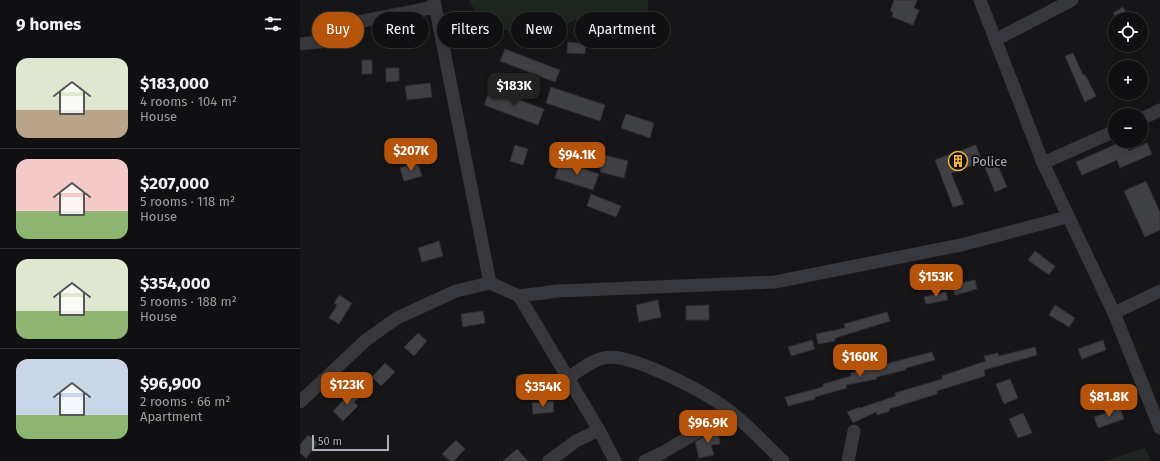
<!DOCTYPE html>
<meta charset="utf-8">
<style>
:root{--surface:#101012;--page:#1e1e20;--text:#f1f3f6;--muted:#9c9d9f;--line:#303032;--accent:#b45309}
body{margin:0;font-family:"Fira Sans",sans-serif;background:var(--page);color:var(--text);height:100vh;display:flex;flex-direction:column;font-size:15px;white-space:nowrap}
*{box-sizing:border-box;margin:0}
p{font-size:13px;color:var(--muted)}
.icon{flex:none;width:22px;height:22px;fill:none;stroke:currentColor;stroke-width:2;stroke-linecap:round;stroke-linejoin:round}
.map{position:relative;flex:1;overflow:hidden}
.panel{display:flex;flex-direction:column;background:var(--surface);width:300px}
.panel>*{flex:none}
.guide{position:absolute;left:12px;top:12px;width:380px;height:36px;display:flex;gap:8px}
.buttons{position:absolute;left:808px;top:12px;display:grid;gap:8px}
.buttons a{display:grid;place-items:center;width:40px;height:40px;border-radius:50%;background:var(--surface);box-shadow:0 4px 16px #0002,0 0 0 1px var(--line);font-size:20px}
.scale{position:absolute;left:12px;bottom:10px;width:77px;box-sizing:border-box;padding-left:4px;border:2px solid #a8adb8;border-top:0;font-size:11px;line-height:14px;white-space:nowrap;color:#a8adb8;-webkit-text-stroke:3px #111113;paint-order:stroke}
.price{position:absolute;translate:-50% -34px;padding:0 9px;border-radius:8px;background:var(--accent);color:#fff;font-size:13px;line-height:26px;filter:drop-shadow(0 1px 2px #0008)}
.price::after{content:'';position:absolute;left:50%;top:24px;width:12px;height:9px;margin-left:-6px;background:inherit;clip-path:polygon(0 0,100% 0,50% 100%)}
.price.current{background:#222;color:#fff}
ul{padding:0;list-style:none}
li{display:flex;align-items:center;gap:12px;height:100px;padding:0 16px}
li+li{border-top:1px solid var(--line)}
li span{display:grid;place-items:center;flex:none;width:112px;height:80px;border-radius:12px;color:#555}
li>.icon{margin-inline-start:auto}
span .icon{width:48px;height:48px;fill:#fffc;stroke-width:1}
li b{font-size:17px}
h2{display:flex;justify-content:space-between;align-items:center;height:48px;padding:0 16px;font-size:17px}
.pill{padding:0 14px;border-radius:18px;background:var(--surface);box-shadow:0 4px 16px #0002,0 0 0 1px var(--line);font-size:14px;line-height:36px}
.pill.current{background:var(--accent);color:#fff}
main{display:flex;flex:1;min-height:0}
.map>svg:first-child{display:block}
</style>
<main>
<section class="panel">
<h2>9 homes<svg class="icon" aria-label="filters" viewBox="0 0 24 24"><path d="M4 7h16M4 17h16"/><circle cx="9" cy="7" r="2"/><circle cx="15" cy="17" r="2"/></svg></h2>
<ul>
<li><span style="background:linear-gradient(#dfe7d0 65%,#b9a48a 0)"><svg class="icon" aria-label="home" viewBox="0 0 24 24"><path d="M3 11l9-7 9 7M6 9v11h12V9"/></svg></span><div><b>$183,000</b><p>4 rooms · 104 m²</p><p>House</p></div></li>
<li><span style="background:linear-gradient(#f6c9c9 65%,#8fb573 0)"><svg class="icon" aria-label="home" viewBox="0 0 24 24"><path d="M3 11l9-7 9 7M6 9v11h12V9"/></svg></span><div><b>$207,000</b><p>5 rooms · 118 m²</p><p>House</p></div></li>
<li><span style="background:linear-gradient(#dfe7d0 65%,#8fb573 0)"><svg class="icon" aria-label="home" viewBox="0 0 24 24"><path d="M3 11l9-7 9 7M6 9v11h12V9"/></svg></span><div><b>$354,000</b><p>5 rooms · 188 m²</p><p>House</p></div></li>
<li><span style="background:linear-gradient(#c9d6e8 70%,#8fb573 0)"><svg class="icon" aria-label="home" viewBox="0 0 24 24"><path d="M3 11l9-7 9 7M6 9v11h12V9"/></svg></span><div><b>$96,900</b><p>2 rooms · 66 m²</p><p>Apartment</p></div></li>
</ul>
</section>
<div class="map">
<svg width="860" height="461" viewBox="0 0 860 461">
<rect width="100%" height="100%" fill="#161618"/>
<!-- green -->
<g fill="#1e261f">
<polygon points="169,0 348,0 348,36 281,18 229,40 180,20"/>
<polygon points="845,448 851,461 805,461"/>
</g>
<!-- building -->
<g fill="#404145" stroke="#303034">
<polygon points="594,0 617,0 614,8 619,10 613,25 592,17 593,12 590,11"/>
<polygon points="823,7 830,19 817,19 813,13"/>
<polygon points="268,42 286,44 285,54 267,53"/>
<polygon points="205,49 260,70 255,82 200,61"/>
<polygon points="773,53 783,75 785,75 796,96 785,102 765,56"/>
<rect x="62" y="60" width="10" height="14"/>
<polygon points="86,68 99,68 99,81 86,82"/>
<polygon points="130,83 132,97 107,100 105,86"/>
<polygon points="251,87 305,105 300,121 246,103"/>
<polygon points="190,89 244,109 238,125 184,105"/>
<polygon points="326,114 354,123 350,138 321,128"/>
<polygon points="823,141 829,151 847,143 852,154 820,168 817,160 782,175 776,162"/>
<polygon points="215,145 228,149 223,165 210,161"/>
<polygon points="676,145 682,162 651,173 664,204 653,207 635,160"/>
<polygon points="304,155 328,161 324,178 300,172"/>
<polygon points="695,158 707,187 695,192 683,163"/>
<polygon points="260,161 299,174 293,190 255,178"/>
<polygon points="117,162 122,176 104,181 100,168"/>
<polygon points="846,181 860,212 860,230 845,237 824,191"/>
<polygon points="291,194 321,206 316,217 287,206"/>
<polygon points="139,241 143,256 122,262 118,248"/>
<polygon points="735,251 755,266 749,275 728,260"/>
<polygon points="675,280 677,289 655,295 652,285"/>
<polygon points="646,292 648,300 626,304 624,297"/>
<polygon points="39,295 52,303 39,324 29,318 37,305 34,303"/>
<polygon points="358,300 361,317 339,322 336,305"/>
<polygon points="409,305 409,320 386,320 386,306"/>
<polygon points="755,305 775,318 769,327 749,315"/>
<polygon points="183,311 185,323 163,327 161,314"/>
<polygon points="587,312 590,321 535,338 535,341 518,344 516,334 545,328 544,324"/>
<polygon points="118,333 127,341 114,356 104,347"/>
<polygon points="512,340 515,349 491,356 488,347"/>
<polygon points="803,340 806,350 782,359 778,349"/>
<polygon points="735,347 737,355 684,370 685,376 637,391 637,394 589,409 590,411 577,415 576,412 553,423 547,412 560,407 560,408 596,396 595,393 642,379 642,376 686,361 684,356 698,353 699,356"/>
<polygon points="632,352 635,360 606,368 606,370 576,377 577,379 546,385 547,388 515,397 515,399 488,406 485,397 523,387 523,384 551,376 551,373"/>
<polygon points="85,363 95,372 81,386 72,377"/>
<polygon points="216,376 228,376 228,385 217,386"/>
<polygon points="710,379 718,398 704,404 696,384"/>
<polygon points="52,391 59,398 54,402 58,406 43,421 33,411"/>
<polygon points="253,401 254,412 233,414 232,403"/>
<polygon points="820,408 824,419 798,428 794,417"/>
<polygon points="723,413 732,433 718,438 709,419"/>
<polygon points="418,429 420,444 411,445 414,455 399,458 395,442"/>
<polygon points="8,435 18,443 6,458 0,453 0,445"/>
<polygon points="156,440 165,449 154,461 150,461 142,454"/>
<polygon points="217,449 228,461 203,461"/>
</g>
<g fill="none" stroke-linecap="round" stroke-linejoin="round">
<!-- minor -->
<g stroke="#37383d" stroke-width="13">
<polyline points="134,0 190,283"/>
<polyline points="680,0 743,163 814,313 860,428"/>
<polyline points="695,40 772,0"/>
<polyline points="0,44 38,40 45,36 58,22 135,7"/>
<polyline points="841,119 860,110"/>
<polyline points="743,163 815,131"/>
<polyline points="219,296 299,430 315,461"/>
<polyline points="814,313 860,291"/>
<path d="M268,378c12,-8 28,-21 43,-21 29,1 99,37 121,56 18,14 34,32 51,48"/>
<polyline points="0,402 66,340 97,318 156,291 190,283 219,296 258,291 475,282 661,245 767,217"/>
<polyline points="249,461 276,441 299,430"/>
<polyline points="345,461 362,453 431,412"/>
<polyline points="548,461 554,431"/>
</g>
</g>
<!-- icons -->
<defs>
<g id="building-ring" transform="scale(1)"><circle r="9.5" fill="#111113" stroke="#f2b134" stroke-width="1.5"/><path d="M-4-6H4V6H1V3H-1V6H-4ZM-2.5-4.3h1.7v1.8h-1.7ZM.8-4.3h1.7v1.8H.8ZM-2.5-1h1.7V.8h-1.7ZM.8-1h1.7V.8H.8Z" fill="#f2b134"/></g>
</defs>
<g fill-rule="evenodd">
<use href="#building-ring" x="658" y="161"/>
</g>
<g text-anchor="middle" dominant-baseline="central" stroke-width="4" stroke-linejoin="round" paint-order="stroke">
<!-- poi labels -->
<g font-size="13" fill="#a8adb8" stroke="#111113" text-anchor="start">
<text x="672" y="161">Police</text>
</g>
</g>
</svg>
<div class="buttons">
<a><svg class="icon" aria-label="locate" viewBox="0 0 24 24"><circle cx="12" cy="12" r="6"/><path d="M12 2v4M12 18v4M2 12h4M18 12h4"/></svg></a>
<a>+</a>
<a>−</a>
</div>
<div class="scale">50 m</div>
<b class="price current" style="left:214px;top:107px">$183K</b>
<b class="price" style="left:111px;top:172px">$207K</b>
<b class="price" style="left:277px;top:176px">$94.1K</b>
<b class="price" style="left:636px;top:298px">$153K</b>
<b class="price" style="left:560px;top:378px">$160K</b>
<b class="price" style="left:47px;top:406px">$123K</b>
<b class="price" style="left:243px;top:408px">$354K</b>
<b class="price" style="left:809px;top:418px">$81.8K</b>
<b class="price" style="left:408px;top:444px">$96.9K</b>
<div class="guide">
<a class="pill current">Buy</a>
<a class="pill">Rent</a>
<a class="pill">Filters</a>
<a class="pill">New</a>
<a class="pill">Apartment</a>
</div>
</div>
</main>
